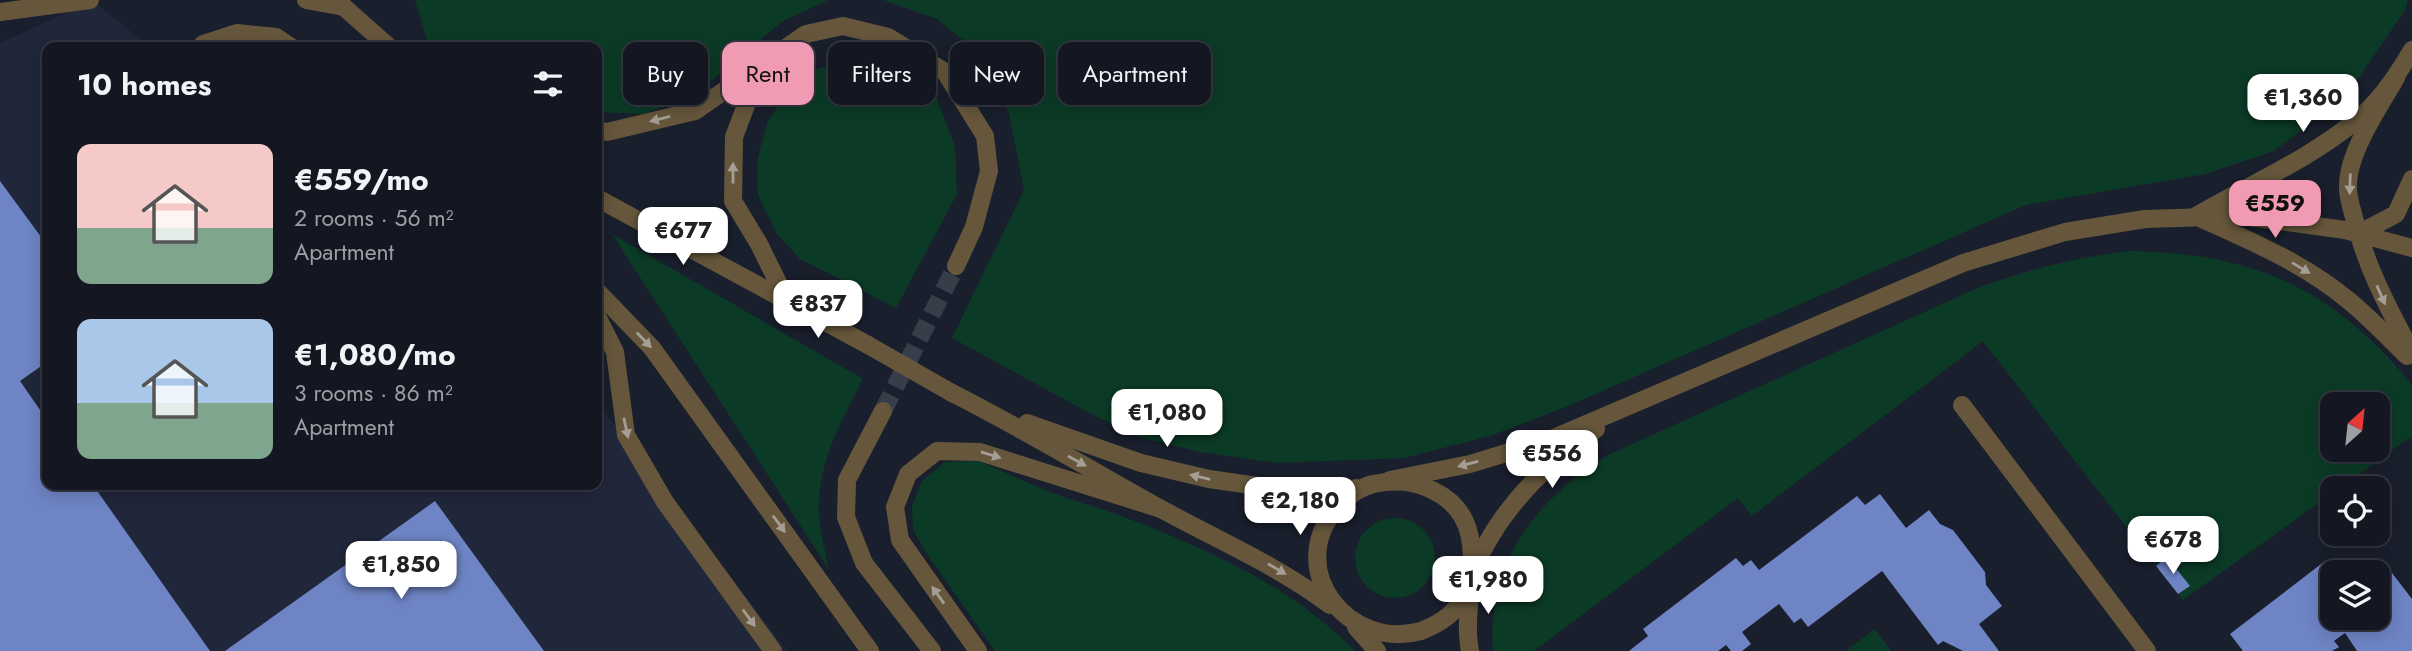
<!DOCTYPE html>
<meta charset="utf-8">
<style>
:root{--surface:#141722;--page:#1d202a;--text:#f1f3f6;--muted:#9d9fa5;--line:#333640;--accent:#f19ab3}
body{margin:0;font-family:Jost,sans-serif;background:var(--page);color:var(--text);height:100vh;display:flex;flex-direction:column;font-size:26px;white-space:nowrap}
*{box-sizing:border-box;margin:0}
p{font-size:23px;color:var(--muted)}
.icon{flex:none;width:38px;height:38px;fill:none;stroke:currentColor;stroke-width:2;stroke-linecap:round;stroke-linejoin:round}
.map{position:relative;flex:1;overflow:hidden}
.sheet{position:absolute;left:42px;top:42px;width:560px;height:448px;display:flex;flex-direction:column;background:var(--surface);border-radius:14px;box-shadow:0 4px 18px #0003,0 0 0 2px var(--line)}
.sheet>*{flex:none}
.hud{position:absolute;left:623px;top:42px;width:665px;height:63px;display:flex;gap:14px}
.needle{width:46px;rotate:27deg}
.fabs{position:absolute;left:2320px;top:392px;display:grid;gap:14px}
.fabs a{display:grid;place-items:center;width:70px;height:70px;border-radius:14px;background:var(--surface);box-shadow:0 4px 18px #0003,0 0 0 2px var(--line);font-size:35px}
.price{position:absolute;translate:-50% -60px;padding:0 16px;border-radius:14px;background:#fff;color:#222;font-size:23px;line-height:46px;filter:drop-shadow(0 2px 4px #0008)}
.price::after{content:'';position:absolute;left:50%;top:42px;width:21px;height:16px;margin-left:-10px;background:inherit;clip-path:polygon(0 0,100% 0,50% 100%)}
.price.selected{background:var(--accent);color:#111}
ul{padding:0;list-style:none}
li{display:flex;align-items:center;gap:21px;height:175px;padding:0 35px}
li span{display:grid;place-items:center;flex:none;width:196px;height:140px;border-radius:14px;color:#555}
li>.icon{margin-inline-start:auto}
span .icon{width:84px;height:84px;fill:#fffc;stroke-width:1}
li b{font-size:30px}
h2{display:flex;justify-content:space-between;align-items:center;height:84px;padding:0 35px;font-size:30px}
.tag{padding:0 24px;border-radius:14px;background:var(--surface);box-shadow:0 4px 18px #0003,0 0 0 2px var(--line);font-size:24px;line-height:63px}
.tag.selected{background:var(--accent);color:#111}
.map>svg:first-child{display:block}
</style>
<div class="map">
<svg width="2412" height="651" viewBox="0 0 2412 651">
<rect width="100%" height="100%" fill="#1a1f2d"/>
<!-- built -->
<polygon fill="#20273a" points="93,1 150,47 47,47 47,485 597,485 597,402 787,651 0,651 0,43"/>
<!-- green -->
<g fill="#0b3b26" fill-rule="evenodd">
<polygon points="415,0 828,0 783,21 692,97 642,114 597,112 597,47 436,47 428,43"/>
<polygon points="883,0 2408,0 2405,10 2347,95 2274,151 2205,174 2026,205 1568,406 1490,436 1404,458 1277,463 1200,452 1139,437 1095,416 952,338 1024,190 1009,114 988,60 937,19"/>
<polygon points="868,56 906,70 937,99 955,147 957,194 896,308 800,259 777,234 758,195 757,162 767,123 784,96 817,69"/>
<path d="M612,234l251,145c-22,43 -46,84 -44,134 0,18 7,37 9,55z"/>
<path d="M2129,251c123,2 200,35 281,131l2,4v50l-72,52h-7v5l-150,107 -5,-6 11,-8 -21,-29 -12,9 -173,-225 -231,175 -14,-18 -204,153h-41c-7,-89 44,-153 117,-197l372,-168c49,-17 96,-29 147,-35zM2333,404h45v46h-45z"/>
<path d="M979,461c23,10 46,21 69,30 26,11 55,17 81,28 82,31 164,69 226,132h-360l-68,-97 -14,-24 -1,-24 10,-25 23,-19z"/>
<circle cx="1395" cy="558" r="40"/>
<polygon points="1875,629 1891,651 1846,651"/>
</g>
<!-- building -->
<g fill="#6e84c4">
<polygon points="0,181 47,245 47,362 20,381 47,420 47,485 93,485 210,651 0,651"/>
<polygon points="1880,494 1906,528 1929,510 1940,524 1953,530 1985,572 1986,585 2002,606 1979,624 1999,651 1963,651 1943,641 1938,645 1882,571 1808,627 1801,618 1794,623 1779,604 1742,632 1751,644 1742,651 1731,651 1726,645 1718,651 1629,651 1648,636 1643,629 1736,558 1743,566 1751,560 1759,570 1857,496 1865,505"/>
<polygon points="435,501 544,651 225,651"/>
<polygon points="2167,557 2190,586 2178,594 2156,566"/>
<polygon points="2325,561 2334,572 2333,618 2378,618 2378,583 2392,573 2412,599 2412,651 2357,651 2345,633 2334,641 2339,647 2332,651 2243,651 2230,634"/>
</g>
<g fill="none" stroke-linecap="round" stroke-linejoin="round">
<!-- minor-tunnel -->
<polyline stroke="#383d4a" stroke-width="18" stroke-dasharray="18 9" stroke-linecap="butt" points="883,411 956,266"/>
<!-- minor -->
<g stroke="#66573c" stroke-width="18">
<polyline points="306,0 344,7"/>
<polyline points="336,0 389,47"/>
<polyline points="0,12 90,0"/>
<polyline points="200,47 203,44 237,33 276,37 291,47"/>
<polyline points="762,63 734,137 733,201 759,244 787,301"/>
<path d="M2396,78c-17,29 -47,73 -48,106 -1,12 4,26 7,37 12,48 34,88 57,132"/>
<polyline points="597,130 607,132 695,111 806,34 843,26 888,37 945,72 985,136 989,171 974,227 956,266"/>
<polyline points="597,198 868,345"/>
<path d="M2196,216c55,-32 114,-57 163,-98 22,-18 39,-44 53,-68"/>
<path d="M2202,219c51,23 103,45 146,81 21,17 40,37 59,56"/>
<polyline points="2358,234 2396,214 2412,179"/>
<polyline points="597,291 652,348 870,651"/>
<polyline points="597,316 615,352 626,435 665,502 773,651"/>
<path d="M952,393c72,36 140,78 211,117 57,31 115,56 167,95"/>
<polyline points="1962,405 2147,651"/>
<polyline points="883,411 847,480 846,517 864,563 932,651"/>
<polyline points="1027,423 1141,463 1209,479 1319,495 1356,488"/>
<polyline points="1390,480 1470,464 1549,440 1963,263 2065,232 2145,219 2242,216 2345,230 2412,248"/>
<path d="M1474,566c9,-16 17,-32 28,-47 24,-34 59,-66 94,-90"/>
<path d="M1469,585c-4,7 -8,16 -13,23 -8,10 -22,18 -35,23 -72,20 -136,-60 -86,-121 10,-12 23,-22 38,-26 23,-5 41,-3 61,7 64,31 25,108 36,160"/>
<polyline points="1356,627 1377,651"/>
<polyline points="978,651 900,540 895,507 908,474 937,451 980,452 1161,509"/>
</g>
<!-- minor-bridge -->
<polyline stroke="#66573c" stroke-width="18" points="868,345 952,393"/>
</g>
<!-- one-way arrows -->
<defs><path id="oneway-solid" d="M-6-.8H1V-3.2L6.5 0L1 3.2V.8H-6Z" transform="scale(1.75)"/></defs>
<g fill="#a49e95">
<use href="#oneway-solid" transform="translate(660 119) rotate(166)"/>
<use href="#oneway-solid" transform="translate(733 173) rotate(-90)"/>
<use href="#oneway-solid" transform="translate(2350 184) rotate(92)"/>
<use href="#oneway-solid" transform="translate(2301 268) rotate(31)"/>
<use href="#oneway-solid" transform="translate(2381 295) rotate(66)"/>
<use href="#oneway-solid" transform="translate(644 340) rotate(46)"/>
<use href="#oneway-solid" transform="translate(626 428) rotate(78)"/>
<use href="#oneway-solid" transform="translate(991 455) rotate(17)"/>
<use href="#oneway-solid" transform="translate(1077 461) rotate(29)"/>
<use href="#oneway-solid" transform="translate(1468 464) rotate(166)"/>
<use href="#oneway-solid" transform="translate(1200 477) rotate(-167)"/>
<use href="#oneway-solid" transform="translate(779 524) rotate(54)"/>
<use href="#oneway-solid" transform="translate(1277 569) rotate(30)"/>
<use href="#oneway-solid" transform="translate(938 595) rotate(-125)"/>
<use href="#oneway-solid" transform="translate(749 618) rotate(54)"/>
</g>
</svg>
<div class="fabs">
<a><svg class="needle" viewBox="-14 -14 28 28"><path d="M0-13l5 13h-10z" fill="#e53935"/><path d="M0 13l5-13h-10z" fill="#9d9fa5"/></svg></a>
<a><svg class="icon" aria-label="locate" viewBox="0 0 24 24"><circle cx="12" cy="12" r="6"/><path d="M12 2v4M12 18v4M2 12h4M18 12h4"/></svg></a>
<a><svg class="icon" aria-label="layers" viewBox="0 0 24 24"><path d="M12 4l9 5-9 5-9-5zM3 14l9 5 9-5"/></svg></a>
</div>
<b class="price" style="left:2303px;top:134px">€1,360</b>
<b class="price selected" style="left:2275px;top:240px">€559</b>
<b class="price" style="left:683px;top:267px">€677</b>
<b class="price" style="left:818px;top:340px">€837</b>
<b class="price" style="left:1167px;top:449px">€1,080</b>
<b class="price" style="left:1552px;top:490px">€556</b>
<b class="price" style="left:1300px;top:537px">€2,180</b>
<b class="price" style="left:2173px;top:576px">€678</b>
<b class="price" style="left:401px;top:601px">€1,850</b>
<b class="price" style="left:1488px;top:616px">€1,980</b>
<div class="hud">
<a class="tag">Buy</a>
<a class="tag selected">Rent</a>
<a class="tag">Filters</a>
<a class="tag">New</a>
<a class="tag">Apartment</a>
</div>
<section class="sheet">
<h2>10 homes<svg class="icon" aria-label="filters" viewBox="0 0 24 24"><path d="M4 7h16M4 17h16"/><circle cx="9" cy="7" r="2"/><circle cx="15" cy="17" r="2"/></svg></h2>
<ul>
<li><span style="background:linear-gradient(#f6c9c9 60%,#7fa58c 0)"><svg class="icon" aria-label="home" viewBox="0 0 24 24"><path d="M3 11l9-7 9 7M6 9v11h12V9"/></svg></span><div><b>€559/mo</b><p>2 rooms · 56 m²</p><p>Apartment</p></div></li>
<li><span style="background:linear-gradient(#a9c7e8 60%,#7fa58c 0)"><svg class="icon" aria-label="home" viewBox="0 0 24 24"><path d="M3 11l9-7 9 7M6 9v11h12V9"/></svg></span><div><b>€1,080/mo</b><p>3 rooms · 86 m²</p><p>Apartment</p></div></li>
</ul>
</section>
</div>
